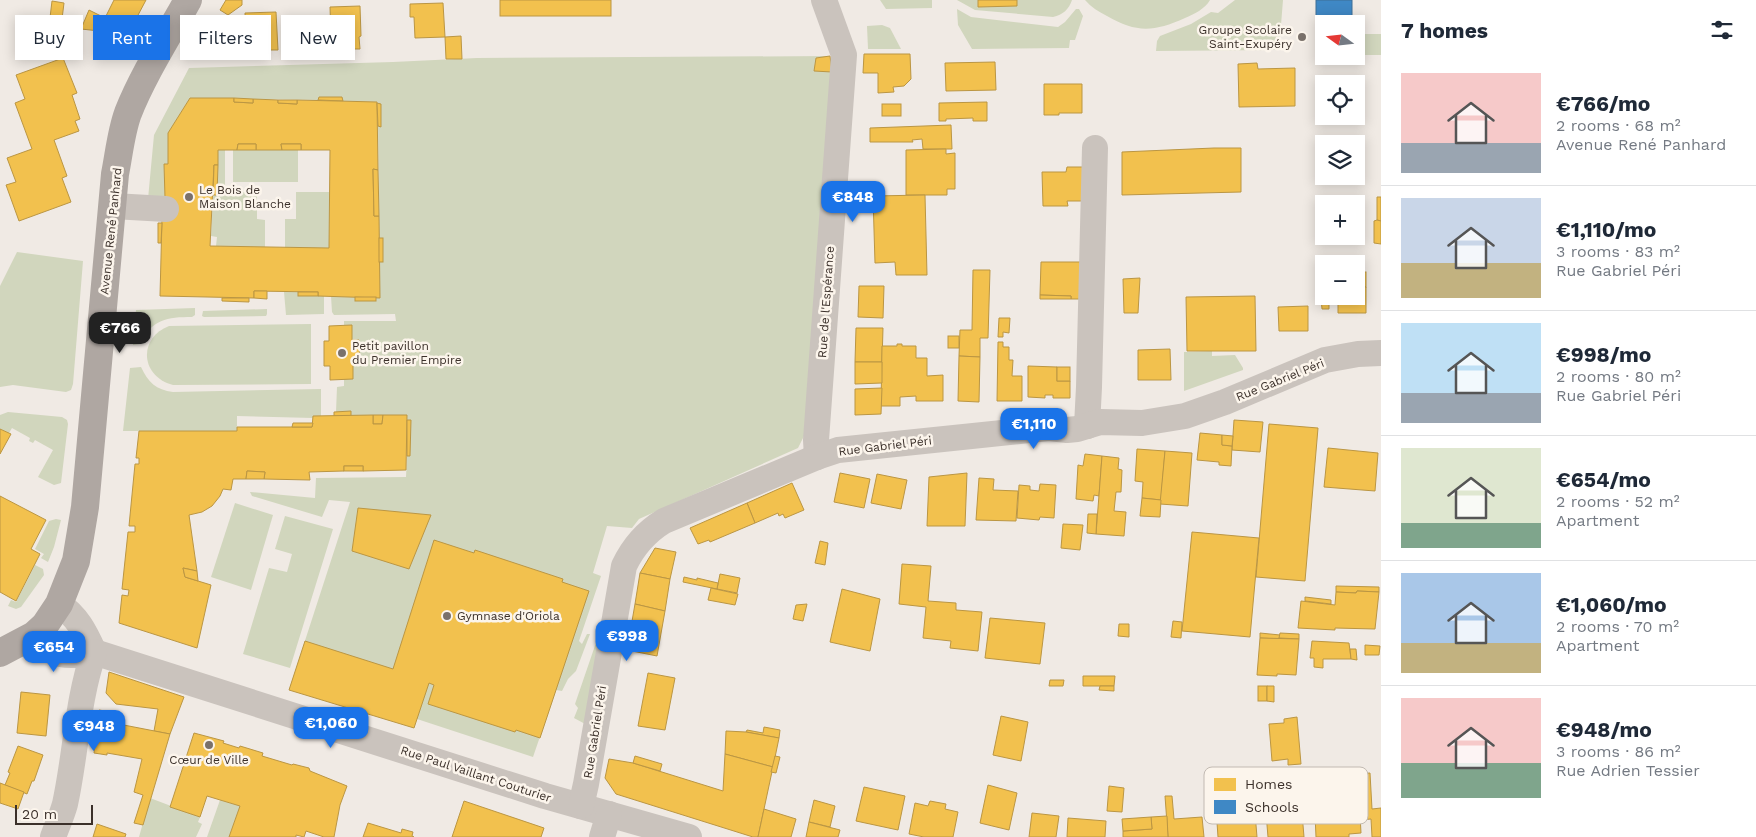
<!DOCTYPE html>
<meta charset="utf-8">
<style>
:root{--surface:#fff;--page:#f2f2f3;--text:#1f2937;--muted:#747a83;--line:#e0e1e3;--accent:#1a73e8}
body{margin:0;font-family:"Work Sans",sans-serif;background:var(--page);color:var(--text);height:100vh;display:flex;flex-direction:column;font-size:19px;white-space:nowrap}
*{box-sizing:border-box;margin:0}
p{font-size:16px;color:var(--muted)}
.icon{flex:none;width:28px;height:28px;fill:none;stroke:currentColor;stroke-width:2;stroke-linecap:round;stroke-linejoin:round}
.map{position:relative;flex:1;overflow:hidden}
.drawer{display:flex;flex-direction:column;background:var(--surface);width:375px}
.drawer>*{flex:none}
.hud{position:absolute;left:15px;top:15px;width:475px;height:45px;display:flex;gap:10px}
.needle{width:32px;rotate:285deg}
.controls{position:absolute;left:1315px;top:15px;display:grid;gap:10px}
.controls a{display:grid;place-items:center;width:50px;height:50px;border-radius:0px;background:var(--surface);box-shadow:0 2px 12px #0003;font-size:25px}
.scale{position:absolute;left:15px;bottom:12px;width:78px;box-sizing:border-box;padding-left:5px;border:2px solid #3b302a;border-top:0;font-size:14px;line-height:18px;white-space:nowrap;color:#3b302a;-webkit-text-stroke:4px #fcf5ec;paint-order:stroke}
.price{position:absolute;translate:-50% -42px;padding:0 11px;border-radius:10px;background:var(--accent);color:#fff;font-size:16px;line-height:32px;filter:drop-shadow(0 1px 2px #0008)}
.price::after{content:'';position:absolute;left:50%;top:30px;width:15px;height:11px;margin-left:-8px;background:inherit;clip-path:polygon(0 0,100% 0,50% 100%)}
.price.selected{background:#222;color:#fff}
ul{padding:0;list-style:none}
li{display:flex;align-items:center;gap:15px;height:125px;padding:0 20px}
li+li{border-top:1px solid var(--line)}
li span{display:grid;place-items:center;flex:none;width:140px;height:100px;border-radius:0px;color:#555}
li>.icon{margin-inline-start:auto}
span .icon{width:60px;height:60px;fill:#fffc;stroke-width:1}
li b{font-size:21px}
h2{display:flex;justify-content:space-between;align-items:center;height:60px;padding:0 20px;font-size:21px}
.chip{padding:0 18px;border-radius:0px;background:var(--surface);box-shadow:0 2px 12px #0003;font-size:18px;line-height:45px}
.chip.selected{background:var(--accent);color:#fff}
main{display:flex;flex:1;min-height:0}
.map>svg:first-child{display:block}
</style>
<main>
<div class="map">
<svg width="1381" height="837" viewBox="0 0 1381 837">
<rect width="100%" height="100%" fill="#f0eae4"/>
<!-- green -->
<g fill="#d1d6bd">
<polygon points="880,0 932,0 932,8 886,9"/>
<path d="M957,0h21l1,7 38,-1v-6h55c-3,9 -9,15 -19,17l-78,-7z"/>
<path d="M1085,0h125c-5,9 -16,14 -25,18 -31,14 -49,15 -78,-2 -8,-4 -16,-9 -22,-16z"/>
<polygon points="1235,0 1283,0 1279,50 1156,51 1157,41 1160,36 1191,24 1211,12 1218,13"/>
<polygon points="957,9 971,17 1058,27 1065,22 1076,9 1079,9 1083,16 1075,40 1070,40 1069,48 972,49 958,25"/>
<polygon points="882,25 890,28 901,49 868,49 867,26"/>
<rect x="1356" y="34" width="25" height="21"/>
<polygon points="830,56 832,72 804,436 798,448 639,519 632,528 607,526 593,573 601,576 579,641 582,644 587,634 590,634 576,671 568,679 562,691 556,690 533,757 417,719 289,690 350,502 329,500 322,517 252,496 250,492 315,498 316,478 406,477 407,456 410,455 410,420 351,416 351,412 336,412 337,387 344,386 344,379 353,379 353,365 360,364 359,340 352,340 352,326 344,325 344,321 396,321 395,314 334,315 332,312 331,296 355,297 355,301 376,301 379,262 383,261 383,238 379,238 378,126 381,126 381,104 377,102 343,101 342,97 319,97 318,100 190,98 168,133 168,164 164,164 165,198 148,199 154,135 189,68 393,62 477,58"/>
<polygon points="218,150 225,150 225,192 257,192 257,219 265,220 265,247 216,246 217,237 211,236 213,195 217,195"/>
<rect x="233" y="150" width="65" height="32"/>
<polygon points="296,192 329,192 329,248 285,248 285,219 296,219"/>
<polygon points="17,252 83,261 73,384 71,390 66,392 13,385 0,387 0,286"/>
<polygon points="284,292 298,292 298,296 324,296 324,314 286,315"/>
<path d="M195,308v7l-3,2c-25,0 -40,2 -52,27l-7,1 3,-35z"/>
<polygon points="267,309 267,314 266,316 204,317 202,316 203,311"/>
<path d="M311,324v60l-138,1c-33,-9 -35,-47 -4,-59z"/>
<polygon points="1212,351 1212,356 1235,355 1243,368 1243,370 1184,391 1184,352"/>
<path d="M141,367c7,15 15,23 32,25l148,-3v27h-8v2l-76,-2v15h-114l7,-63z"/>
<polygon points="8,412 62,417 67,420 68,424 61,483 54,485 38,477 53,450 35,440 33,443 29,441 30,438 12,428 9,433 0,429 0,415"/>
<polygon points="235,503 273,515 251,590 211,577"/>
<polygon points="285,516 333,529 290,668 243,654 269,568 287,572 292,554 275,549"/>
<polygon points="56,519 61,520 54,547 48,562 41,558 44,554 35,549 49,521"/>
<polygon points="35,565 43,569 44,575 21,607 16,609 8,606 11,600 16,602"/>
<polygon points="600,631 587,725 574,718 578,708 575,704"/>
<polygon points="150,798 200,817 198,822 202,824 196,837 139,837"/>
<polygon points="220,800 240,806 229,837 207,837"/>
</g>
<!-- homes -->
<g fill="#f2c14e" stroke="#bb9643" fill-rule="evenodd">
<polygon points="114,0 146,0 128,34 81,29 89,10 105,18"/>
<polygon points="226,0 242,0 242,5 228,15 220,10"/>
<rect x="500" y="0" width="111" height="16"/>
<polygon points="978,0 1017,0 1017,6 978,7"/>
<polygon points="52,1 64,3 61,27 49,26"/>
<polygon points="443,3 445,37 415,38 414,17 410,17 410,4"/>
<polygon points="360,6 361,36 359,37 360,49 333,49 333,37 331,37 330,7"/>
<polygon points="276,12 278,50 246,50 245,13"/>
<polygon points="461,36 462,59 446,59 445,37"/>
<polygon points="864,54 910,54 911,79 904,86 893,87 894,92 878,93 878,73 863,73"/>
<polygon points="830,56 832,72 814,71 816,58"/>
<polygon points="63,58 77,93 72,95 80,119 75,121 79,131 54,140 67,176 62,178 71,202 19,221 6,185 16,182 7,158 32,149 15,103 25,99 16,75"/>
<polygon points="995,62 996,90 946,91 945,63"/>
<polygon points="1257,63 1258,69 1295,68 1295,106 1239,107 1238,64"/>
<polygon points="1044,84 1082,84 1082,113 1059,113 1059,115 1044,115"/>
<polygon points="319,97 342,97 343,101 318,100"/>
<path d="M190,98h44v4l19,1v-4l25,1v3l19,1v-4l80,2 1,68 -5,-1 1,47h5l1,82 -62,-2v-4l-64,-1v7l-94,-2 2,-77 3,-21 -1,-34h4v-31zM238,144h18v6h26l-1,-6h20v6h29l-1,98 -119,-2 4,-81h4v-15h19z"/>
<polygon points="234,98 253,99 253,103 234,102"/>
<polygon points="278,100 297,100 297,104 278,103"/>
<polygon points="987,102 987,121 973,121 973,118 946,119 946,121 939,121 939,103"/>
<polygon points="377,103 381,104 381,127 378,126"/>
<rect x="882" y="104" width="19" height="12"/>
<polygon points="951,125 952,149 923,149 922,139 912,140 913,142 870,142 870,128"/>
<polygon points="238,144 256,144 256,150 237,150"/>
<polygon points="281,144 301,144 301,150 282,150"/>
<polygon points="1214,148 1241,148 1241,192 1122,195 1122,152"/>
<polygon points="946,149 946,154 955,153 955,189 947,189 947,195 906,195 906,150"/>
<polygon points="214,165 218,165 217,195 213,195"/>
<polygon points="1067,167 1090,167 1090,201 1067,201 1068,206 1043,206 1042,172 1066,172"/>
<polygon points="373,169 378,170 379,216 374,216"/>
<polygon points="925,195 927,275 896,275 895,262 875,263 873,196"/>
<polygon points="1377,197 1381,197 1381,221 1377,220"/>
<polygon points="1377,220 1381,221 1381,244 1374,243 1374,221"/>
<polygon points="158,223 162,223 161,243 158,243"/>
<rect x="379" y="238" width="4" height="24"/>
<polygon points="1041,262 1087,262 1086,299 1071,299 1071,296 1040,295"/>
<polygon points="973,270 990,270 988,338 980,338 980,357 959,356 960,330 972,330"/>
<rect x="1356" y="272" width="10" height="15"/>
<polygon points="1140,278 1138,313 1124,313 1123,279"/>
<polygon points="859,286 884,286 883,318 858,317"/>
<polygon points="1356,287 1366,287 1366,313 1338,313 1338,296 1356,296"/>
<polygon points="254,291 267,291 267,299 254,298"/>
<rect x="298" y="292" width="20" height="4"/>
<polygon points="1040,295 1071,296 1071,299 1040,299"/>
<polygon points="1255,296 1256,351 1187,351 1186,297"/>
<rect x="355" y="297" width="21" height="4"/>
<polygon points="222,298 249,298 249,302 222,301"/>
<polygon points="1321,298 1329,298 1329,309 1322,309"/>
<polygon points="1308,306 1308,331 1279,331 1278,307"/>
<polygon points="999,318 1010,318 1009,333 1003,332 1003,337 998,337"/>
<polygon points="352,325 352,340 359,340 360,365 353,365 353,379 330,380 330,366 324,366 324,341 329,341 329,326"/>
<polygon points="856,328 883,328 882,362 855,362"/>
<rect x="948" y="336" width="11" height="12"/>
<polygon points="998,342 1003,342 1003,347 1009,347 1009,360 1013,360 1012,376 1022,376 1022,401 997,401"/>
<polygon points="897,344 902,344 902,346 916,346 916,358 927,358 927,376 943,375 943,401 916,401 916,396 900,397 900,406 881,406 882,346 897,346"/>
<polygon points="1170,349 1171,380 1138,380 1138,350"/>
<polygon points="959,356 980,357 979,402 958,401"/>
<polygon points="855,362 882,362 882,383 855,384"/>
<polygon points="1028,366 1057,367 1057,381 1070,381 1070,398 1053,398 1053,395 1045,395 1045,398 1028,397"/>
<rect x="1057" y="367" width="13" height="14"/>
<polygon points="882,388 881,414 855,415 855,389"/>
<polygon points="351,411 351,416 334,416 334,412"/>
<polygon points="373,415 383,415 382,424 373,424"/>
<polygon points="373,415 373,424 382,424 383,415 407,415 406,470 363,471 363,466 344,466 344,471 309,472 310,480 264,479 265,472 247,471 246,479 233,479 231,490 223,489 220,496 212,506 202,512 189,515 197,571 183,568 185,577 211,585 197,648 119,623 122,595 128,596 129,590 122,589 128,532 135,532 135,526 129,526 135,464 139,464 139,458 136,458 139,431 237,431 237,427 312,427 313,416"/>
<polygon points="407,420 411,420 410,456 407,456"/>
<polygon points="1234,420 1263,422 1260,452 1232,450"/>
<polygon points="293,423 313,423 312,427 292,427"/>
<polygon points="1269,424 1318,428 1305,581 1256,577"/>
<polygon points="0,429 11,434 0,454"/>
<polygon points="1200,433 1222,435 1222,445 1232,446 1231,466 1219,465 1219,462 1197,460"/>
<polygon points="1222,435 1233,436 1232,446 1222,445"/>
<polygon points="1328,448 1378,453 1375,491 1324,487"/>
<polygon points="1137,449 1165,451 1161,500 1142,498 1143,482 1135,481"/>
<polygon points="1165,451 1192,453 1188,506 1160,504"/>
<polygon points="1085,454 1102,456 1099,496 1094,495 1093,501 1076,499 1078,465 1083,466"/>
<polygon points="1102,456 1119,458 1118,469 1122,470 1121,492 1116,492 1114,511 1126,512 1124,536 1096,534"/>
<rect x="344" y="466" width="19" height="5"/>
<polygon points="247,471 265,472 264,479 246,479"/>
<polygon points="840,473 870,479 864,508 834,502"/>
<polygon points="967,473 965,526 927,526 929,477"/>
<polygon points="877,474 907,480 901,509 871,503"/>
<polygon points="979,478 994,479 993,490 1018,491 1016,521 976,520"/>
<polygon points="792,483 804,510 785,518 783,514 779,516 778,513 755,523 747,503"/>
<polygon points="1040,484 1056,485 1054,518 1040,517 1039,520 1017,518 1019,485 1030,486 1030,490 1039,491"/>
<polygon points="0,496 46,520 31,549 40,554 16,601 0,592"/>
<polygon points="1142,498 1161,500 1160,517 1140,516"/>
<polygon points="747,503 755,523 710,542 709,540 698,544 690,528"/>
<polygon points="358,508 431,515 409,569 352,551"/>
<polygon points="1088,514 1097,514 1096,534 1087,533"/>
<polygon points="1063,524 1083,525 1080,550 1061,548"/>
<polygon points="1192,532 1259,538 1250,637 1182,631"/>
<polygon points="434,540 474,553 475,550 563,579 562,582 589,591 540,738 516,730 515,732 428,704 434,685 429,683 414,728 289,690 305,641 393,669"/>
<polygon points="820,541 828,543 825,565 815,563"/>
<polygon points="655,548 676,552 670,579 640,573"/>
<polygon points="902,564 931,566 928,601 956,603 956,610 982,612 978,651 950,648 951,641 923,638 926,607 899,604"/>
<polygon points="183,568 197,571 198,581 185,577"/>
<polygon points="640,573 670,579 665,611 635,604"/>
<polygon points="720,574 740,578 737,593 717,589"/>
<polygon points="684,577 697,580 697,578 718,583 717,589 683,582"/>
<polygon points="1336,586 1379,587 1379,592 1357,591 1356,593 1336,592"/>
<polygon points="711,588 738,594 735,605 708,600"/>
<polygon points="842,589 880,599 870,651 830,642"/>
<polygon points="1357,591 1379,592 1375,629 1335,628 1335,630 1298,628 1301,601 1335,605 1336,592 1356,593"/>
<polygon points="1305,597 1331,600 1331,604 1305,601"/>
<polygon points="635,604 665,611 657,656 627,650"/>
<polygon points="807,604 803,621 793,619 796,605"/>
<polygon points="990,618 1045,623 1040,664 985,658"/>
<polygon points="1173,621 1182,622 1181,638 1171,637"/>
<polygon points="1119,624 1129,624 1129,637 1118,636"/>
<polygon points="1260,633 1280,635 1279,639 1260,638"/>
<polygon points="1280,633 1299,634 1299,639 1279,638"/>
<polygon points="1260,638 1299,639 1296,675 1277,674 1277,676 1257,675"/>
<polygon points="1312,641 1349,643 1351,659 1323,659 1323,668 1314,667 1314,658 1310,658"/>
<polygon points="1365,645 1380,646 1379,655 1365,655"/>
<polygon points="1350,649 1356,649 1357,660 1351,659"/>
<polygon points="109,672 184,697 170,734 154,731 158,709 116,704 106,693"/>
<polygon points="648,673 675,678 665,730 638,726"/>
<polygon points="1083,676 1115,676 1114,686 1083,686"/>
<polygon points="1050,680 1064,680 1063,686 1049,686"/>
<polygon points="1100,686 1114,686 1114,691 1099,690"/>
<rect x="1258" y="686" width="9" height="15"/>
<polygon points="1267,686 1274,686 1274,702 1267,701"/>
<polygon points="21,692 50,695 46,736 17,733"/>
<polygon points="99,710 122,714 120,725 98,720"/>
<polygon points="1001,716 1028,722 1021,761 993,755"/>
<polygon points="1297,717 1301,764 1288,765 1288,759 1272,761 1269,724 1284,723 1284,719"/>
<polygon points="98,720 170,734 143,825 134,823 143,795 134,792 142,759 107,753 107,755 94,753"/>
<polygon points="764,727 780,730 779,738 746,732 747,730 763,733"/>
<polygon points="726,731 746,732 779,738 773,767 725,754"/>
<polygon points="194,733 224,741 223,743 239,748 240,746 263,753 262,756 292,765 293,764 309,768 310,771 347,786 340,805 334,837 324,837 306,831 304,837 296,835 296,837 229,837 240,806 207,796 200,817 170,807"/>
<polygon points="18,746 43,755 34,781 32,781 27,794 5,785 10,773 8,772"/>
<polygon points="725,754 773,767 758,837 753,837 616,794 605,778 609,759 633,763 723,791"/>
<polygon points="635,756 662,764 660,771 633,763"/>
<polygon points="775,756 780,757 776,773 771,772"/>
<polygon points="1370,773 1372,809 1381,808 1381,837 1372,837 1371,819 1360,820 1358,774"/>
<polygon points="1358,779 1361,833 1349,834 1349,837 1316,837 1315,815 1347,813 1345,780"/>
<polygon points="0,783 24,792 18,809 0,803"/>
<polygon points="988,785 1017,793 1009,830 980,823"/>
<polygon points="1109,786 1124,788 1122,812 1107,811"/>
<polygon points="864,787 905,796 898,830 856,821"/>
<polygon points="1225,792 1228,815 1255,813 1257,837 1218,837 1215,793"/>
<polygon points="1165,796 1172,796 1174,819 1202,817 1204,837 1168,837"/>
<polygon points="1288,799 1289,814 1302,813 1304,837 1268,837 1265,801"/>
<polygon points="814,800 835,806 830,827 809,822"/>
<polygon points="464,801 544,828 541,837 452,837"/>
<polygon points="930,801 946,804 945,809 958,812 953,837 924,837 909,834 915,803 928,806"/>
<polygon points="764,809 796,819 791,837 758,837"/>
<polygon points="1032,813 1059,816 1056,837 1029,837"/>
<polygon points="1167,816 1168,837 1123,837 1123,831 1152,829 1151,817"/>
<polygon points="1151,817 1152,829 1123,831 1122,819"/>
<polygon points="1068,818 1106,821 1105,837 1067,837"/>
<polygon points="809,822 840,830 838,837 806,837"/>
<polygon points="368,823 401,833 402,829 413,832 412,836 414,837 363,837"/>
<polygon points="97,824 126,834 125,837 93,837"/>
</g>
<!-- schools -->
<polygon fill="#3f88c5" stroke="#3e6e96" points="1316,0 1352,0 1352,24 1324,24 1324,34 1316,34"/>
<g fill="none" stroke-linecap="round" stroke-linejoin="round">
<!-- minor -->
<g stroke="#cac3bd" stroke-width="26">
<polyline points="113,206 166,209"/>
<polyline points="1087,426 1089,387 1095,148"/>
<polyline points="817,457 816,440 844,55 824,0"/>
<path d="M59,604c18,12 26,28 35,48"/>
<path d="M34,635c16,22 35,23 60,17l451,144 144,41"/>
<path d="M581,806l5,-22 38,-218c9,-19 22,-34 40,-45l153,-64 21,-7 211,-22 18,2 10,-1 23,-7 42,1 43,-7 40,-14 100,-42 33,-6 23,-1"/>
<path d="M53,837c4,-11 9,-22 12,-33 11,-50 12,-103 29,-152"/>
<polyline points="602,837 609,814"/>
</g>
<!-- major -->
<path stroke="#afa7a2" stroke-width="28" d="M0,653l34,-18 11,-10 14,-21 17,-43 9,-54 30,-333c4,-20 6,-42 13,-61 15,-38 40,-77 60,-113"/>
</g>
<!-- markers -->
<g fill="#7a716b" stroke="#fcf5ec" stroke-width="2">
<circle cx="1302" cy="37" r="5"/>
<circle cx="189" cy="197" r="5"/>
<circle cx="342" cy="353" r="5"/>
<circle cx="447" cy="616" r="5"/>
<circle cx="209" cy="745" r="5"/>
</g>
<g text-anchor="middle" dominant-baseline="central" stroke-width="5" stroke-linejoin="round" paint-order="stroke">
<!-- poi labels -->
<g font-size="12" fill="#3b302a" stroke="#fcf5ec" text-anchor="start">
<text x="1292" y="30" text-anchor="end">Groupe Scolaire<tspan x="1292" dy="14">Saint-Exupéry</tspan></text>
<text x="199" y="190">Le Bois de<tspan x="199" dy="14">Maison Blanche</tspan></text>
<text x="352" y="346">Petit pavillon<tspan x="352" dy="14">du Premier Empire</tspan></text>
<text x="457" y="616">Gymnase d'Oriola</text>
<text x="209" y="760" text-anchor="middle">Cœur de Ville</text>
</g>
<!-- street labels -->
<g font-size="12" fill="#3b302a" stroke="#fcf5ec">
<text transform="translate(111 231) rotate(-84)">Avenue René Panhard</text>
<text transform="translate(826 302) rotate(-86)">Rue de l'Espérance</text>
<text transform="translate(1280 380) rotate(-22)">Rue Gabriel Péri</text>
<text transform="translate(885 446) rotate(-7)">Rue Gabriel Péri</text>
<text transform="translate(595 732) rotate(-81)">Rue Gabriel Péri</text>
<text transform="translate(476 774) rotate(18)">Rue Paul Vaillant Couturier</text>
</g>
</g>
<!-- legend -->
<rect x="1204" y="767" width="164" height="57" rx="8" fill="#fcf5ec" stroke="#c2bab2" stroke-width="1"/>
<rect x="1214" y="778" width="22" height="13" fill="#f2c14e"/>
<rect x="1214" y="800" width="22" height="14" fill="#3f88c5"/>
<g font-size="14" fill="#3b302a">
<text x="1245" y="789">Homes</text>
<text x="1245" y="812">Schools</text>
</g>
</svg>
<div class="controls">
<a><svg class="needle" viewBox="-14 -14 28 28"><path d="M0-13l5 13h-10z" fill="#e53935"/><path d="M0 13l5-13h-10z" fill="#747a83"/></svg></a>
<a><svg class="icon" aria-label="locate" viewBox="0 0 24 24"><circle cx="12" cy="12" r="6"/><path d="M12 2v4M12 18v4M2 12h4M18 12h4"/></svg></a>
<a><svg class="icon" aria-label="layers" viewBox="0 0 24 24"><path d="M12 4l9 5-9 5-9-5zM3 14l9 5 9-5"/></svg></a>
<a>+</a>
<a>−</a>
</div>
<div class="scale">20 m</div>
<b class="price" style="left:853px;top:223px">€848</b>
<b class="price selected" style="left:120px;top:354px">€766</b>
<b class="price" style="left:1034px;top:450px">€1,110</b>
<b class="price" style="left:627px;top:662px">€998</b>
<b class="price" style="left:54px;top:673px">€654</b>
<b class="price" style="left:331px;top:749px">€1,060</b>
<b class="price" style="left:94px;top:752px">€948</b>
<div class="hud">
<a class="chip">Buy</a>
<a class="chip selected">Rent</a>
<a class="chip">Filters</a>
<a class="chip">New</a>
</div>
</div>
<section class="drawer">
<h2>7 homes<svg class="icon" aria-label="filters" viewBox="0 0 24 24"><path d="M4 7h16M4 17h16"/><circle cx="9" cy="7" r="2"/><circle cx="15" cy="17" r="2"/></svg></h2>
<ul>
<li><span style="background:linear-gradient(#f6c9c9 70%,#9aa5b1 0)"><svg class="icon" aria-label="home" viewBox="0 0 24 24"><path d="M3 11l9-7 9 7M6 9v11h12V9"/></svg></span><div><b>€766/mo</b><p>2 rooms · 68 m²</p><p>Avenue René Panhard</p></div></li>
<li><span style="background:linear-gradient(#c9d6e8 65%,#c2b280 0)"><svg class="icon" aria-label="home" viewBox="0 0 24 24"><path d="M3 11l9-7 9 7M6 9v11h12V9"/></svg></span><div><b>€1,110/mo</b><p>3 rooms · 83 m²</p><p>Rue Gabriel Péri</p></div></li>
<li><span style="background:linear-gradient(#bfe0f5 70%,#9aa5b1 0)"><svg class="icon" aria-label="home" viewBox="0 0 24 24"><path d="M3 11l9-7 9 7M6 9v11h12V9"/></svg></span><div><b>€998/mo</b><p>2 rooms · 80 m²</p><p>Rue Gabriel Péri</p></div></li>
<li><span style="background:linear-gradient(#dfe7d0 75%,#7fa58c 0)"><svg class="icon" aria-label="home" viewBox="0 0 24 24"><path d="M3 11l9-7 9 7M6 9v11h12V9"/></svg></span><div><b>€654/mo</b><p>2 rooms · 52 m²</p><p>Apartment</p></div></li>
<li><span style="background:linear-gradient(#a9c7e8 70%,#c2b280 0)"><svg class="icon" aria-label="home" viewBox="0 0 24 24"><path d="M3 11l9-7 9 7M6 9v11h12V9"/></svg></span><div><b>€1,060/mo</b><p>2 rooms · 70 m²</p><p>Apartment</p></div></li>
<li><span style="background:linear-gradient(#f6c9c9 65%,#7fa58c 0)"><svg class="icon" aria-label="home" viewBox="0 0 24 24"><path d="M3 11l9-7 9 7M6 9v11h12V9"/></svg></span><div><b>€948/mo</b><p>3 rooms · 86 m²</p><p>Rue Adrien Tessier</p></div></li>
</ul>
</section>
</main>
